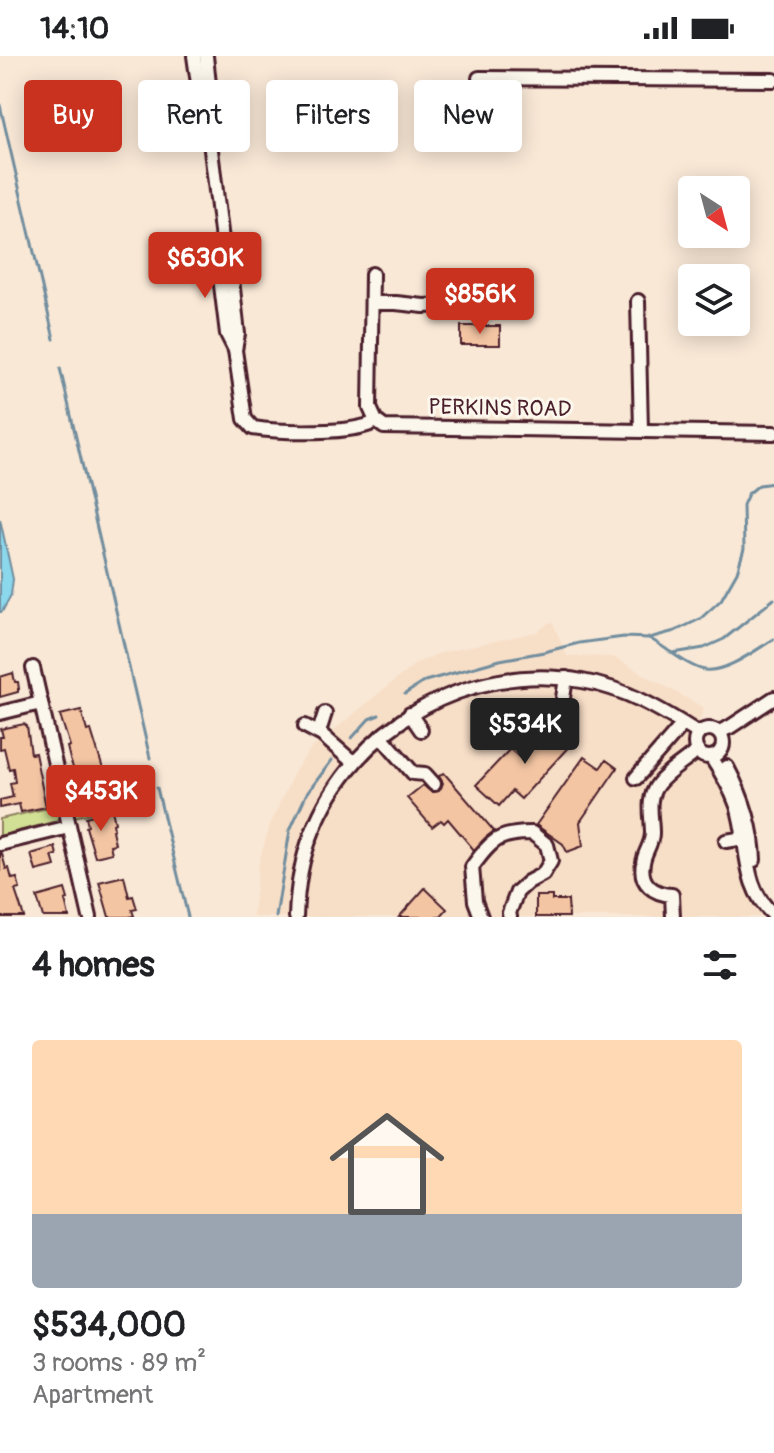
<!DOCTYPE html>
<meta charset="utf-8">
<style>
:root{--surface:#fff;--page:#f6f6f6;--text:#202124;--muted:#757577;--line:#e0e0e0;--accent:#c8321e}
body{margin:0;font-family:Pangolin,sans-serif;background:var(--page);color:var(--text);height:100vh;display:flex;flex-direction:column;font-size:30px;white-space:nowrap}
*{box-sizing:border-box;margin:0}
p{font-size:26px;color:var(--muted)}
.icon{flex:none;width:44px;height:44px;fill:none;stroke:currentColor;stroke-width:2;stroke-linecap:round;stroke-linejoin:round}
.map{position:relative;height:861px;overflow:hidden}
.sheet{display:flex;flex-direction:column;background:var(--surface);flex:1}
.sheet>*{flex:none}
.top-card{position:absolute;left:24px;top:24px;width:726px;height:72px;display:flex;gap:16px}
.needle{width:52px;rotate:144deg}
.tools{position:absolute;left:678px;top:120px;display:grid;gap:16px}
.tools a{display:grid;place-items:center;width:72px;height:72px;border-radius:8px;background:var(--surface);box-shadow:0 4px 20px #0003;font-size:40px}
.price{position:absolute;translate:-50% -68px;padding:0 18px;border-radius:8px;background:var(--accent);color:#fff;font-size:26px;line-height:52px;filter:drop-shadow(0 2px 4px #0008)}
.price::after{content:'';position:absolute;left:50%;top:48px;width:24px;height:18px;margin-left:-12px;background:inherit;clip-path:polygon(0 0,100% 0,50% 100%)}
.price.selected{background:#222;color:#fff}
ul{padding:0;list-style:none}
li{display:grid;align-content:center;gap:16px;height:424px;padding:0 32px}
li+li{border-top:2px solid var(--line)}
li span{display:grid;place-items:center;height:248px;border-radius:8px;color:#555}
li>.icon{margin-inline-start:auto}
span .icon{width:144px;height:144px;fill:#fffc;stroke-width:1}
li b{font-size:34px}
h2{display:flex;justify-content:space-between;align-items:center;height:96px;padding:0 32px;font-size:34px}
.chip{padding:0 28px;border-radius:8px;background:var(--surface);box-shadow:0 4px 20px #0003;font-size:28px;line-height:72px}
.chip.selected{background:var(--accent);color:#fff}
.status{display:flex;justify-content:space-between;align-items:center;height:56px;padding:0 40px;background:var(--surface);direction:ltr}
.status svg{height:22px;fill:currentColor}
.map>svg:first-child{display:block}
</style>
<div class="status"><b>14:10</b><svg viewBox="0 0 49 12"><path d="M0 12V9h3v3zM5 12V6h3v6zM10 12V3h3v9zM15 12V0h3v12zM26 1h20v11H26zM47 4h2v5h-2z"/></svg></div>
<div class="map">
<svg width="774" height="861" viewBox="0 0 774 861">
<rect width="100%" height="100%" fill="#f9e8d6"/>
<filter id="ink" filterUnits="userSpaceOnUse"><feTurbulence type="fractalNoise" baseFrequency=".0125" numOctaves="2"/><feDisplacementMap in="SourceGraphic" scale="16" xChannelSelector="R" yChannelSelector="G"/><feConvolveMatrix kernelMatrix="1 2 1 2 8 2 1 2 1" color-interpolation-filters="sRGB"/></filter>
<g filter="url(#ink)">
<!-- built -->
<polygon fill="#f7dec7" points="550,566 553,567 567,600 613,601 704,652 692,683 718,714 736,752 748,829 770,861 253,861 258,810 270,768 295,715 311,693 415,608 440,597 537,576"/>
<!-- green -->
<g fill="#d1e094" stroke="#8e8060" stroke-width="2">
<polygon points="118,735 121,750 74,761 71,746"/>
<polygon points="57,750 60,759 56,765 0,780 0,763"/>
</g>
<!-- water -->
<polygon fill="#8bd7eb" stroke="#718d9e" stroke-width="2" points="0,463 13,523 11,539 2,556 0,556"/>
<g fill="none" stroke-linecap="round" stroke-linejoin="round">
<!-- stream -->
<g stroke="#718d9e" stroke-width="3">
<polyline points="0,49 54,283"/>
<polyline points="60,312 150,702"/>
<path d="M649,582c16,9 39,29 56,32 21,3 52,-21 69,-31"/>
<polyline points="673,597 704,592 724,583 774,543"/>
<polyline points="405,638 425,625 500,604 544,596 579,587 624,581 649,582 675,575 700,563 721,544 737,516 744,493 743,449 748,438 759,429 774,427"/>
<polyline points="352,682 369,663 379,659"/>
<polyline points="157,732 188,861"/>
<polyline points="276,861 290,774 306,739 332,704"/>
</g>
</g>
<!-- building -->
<g fill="#f3c5a3" stroke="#4a1f2b" stroke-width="2">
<rect x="461" y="270" width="39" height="19"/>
<polygon points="13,617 15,626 18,626 19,633 18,633 18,636 0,641 0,621"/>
<polygon points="81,654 87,675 91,674 103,713 94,716 101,736 80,743 77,736 81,735 70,703 67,691 70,690 60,659"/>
<polygon points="551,666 573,686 521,743 512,735 499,750 476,729 510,693 519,701"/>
<polygon points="24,668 27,670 31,698 35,697 46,751 21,756 19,748 0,752 0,744 13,741 10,727 15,726 13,712 9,713 4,692 0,693 0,681 3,681 1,673"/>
<polygon points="584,701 600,712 606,704 617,712 580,766 583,790 567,796 563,788 536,769"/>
<polygon points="444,717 494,775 485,782 474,794 448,763 444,767 441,764 432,771 407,742 423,729 431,736 439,735 443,727 439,720"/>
<polygon points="112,754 115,767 113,768 114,773 112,774 115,788 110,789 112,797 95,801 86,771 88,770 86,761"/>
<polygon points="55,791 57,799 52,800 55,810 36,815 31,798"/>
<polygon points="0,798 2,798 6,813 9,812 12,823 17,822 20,833 15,834 24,861 0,861"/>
<polygon points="124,820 129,841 133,840 137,853 132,854 134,860 129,861 109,861 99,826"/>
<polygon points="425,832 447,853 440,861 399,861"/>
<polygon points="65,833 68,843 65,844 69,861 43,861 37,841"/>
<polygon points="536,840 552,840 552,844 568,844 569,861 536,861"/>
</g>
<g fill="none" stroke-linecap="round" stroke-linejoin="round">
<!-- minor casing -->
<g stroke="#4a1f2b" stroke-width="18">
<g id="minor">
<path d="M194,0l10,69 5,9 14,114 7,13 8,73 -3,16 10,69 8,9c24,4 104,7 123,-7"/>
<polyline points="206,0 213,66 209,78"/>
<polyline points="479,22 774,24"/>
<polyline points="223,192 218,205 227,278 235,294"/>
<polyline points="372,218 370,352 376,365 384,371 774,377"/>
<polyline points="638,245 641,374"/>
<polyline points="372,247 396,247 424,250 468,248"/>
<polyline points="33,612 90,861"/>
<polyline points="563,642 566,622"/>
<polyline points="0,657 41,647"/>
<polyline points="410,658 421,674"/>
<polyline points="305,670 322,679 354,707"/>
<circle cx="709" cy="687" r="14"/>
<polyline points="319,676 325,657"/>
<polyline points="719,676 730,671 774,642"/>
<polyline points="381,680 413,717 425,718 434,728"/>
<path d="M711,701c10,15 20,32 26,49 12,37 4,82 37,109"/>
<path d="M727,711c16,30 26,59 27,93"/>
<polyline points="636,722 683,668"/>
<polyline points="726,785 744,782"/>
<polyline points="0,788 69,771"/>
<path d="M296,861c1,-29 5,-57 16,-84 41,-107 157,-172 270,-152 43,7 80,29 116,52"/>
<path d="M481,861l-6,-16 -3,-34c20,-27 26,-34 60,-34l15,12 4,16 -8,13 -15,8 -11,10 -8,21 1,4"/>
<path d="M673,861l-1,-22c-18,-1 -33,-11 -29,-32 1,-11 9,-18 9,-30 0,-17 -6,-34 6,-49 10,-13 27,-22 39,-33"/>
</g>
</g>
<!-- minor -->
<use href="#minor" stroke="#fbf7ec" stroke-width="12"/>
</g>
</g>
<g text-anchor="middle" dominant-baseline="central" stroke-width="6" stroke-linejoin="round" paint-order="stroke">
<!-- street labels -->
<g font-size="22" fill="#4a1f2b" stroke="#fbf7ec">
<text transform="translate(500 352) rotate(1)">PERKINS ROAD</text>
</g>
</g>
</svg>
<div class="tools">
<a><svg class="needle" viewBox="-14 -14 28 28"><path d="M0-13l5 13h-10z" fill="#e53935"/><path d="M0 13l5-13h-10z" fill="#757577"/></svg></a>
<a><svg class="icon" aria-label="layers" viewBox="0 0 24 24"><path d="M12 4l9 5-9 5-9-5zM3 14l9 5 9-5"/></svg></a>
</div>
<b class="price" style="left:205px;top:244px">$630K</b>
<b class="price" style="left:480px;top:280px">$856K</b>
<b class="price selected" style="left:525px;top:710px">$534K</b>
<b class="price" style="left:101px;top:777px">$453K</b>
<div class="top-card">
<a class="chip selected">Buy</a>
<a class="chip">Rent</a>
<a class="chip">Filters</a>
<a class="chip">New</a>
</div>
</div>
<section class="sheet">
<h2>4 homes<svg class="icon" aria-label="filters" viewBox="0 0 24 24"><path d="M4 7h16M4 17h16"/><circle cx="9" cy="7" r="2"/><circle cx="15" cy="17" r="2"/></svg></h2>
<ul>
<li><span style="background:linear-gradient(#ffd9b3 70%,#9aa5b1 0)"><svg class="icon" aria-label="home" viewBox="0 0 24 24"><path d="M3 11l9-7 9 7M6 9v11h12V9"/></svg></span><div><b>$534,000</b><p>3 rooms · 89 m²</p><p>Apartment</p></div></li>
</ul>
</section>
